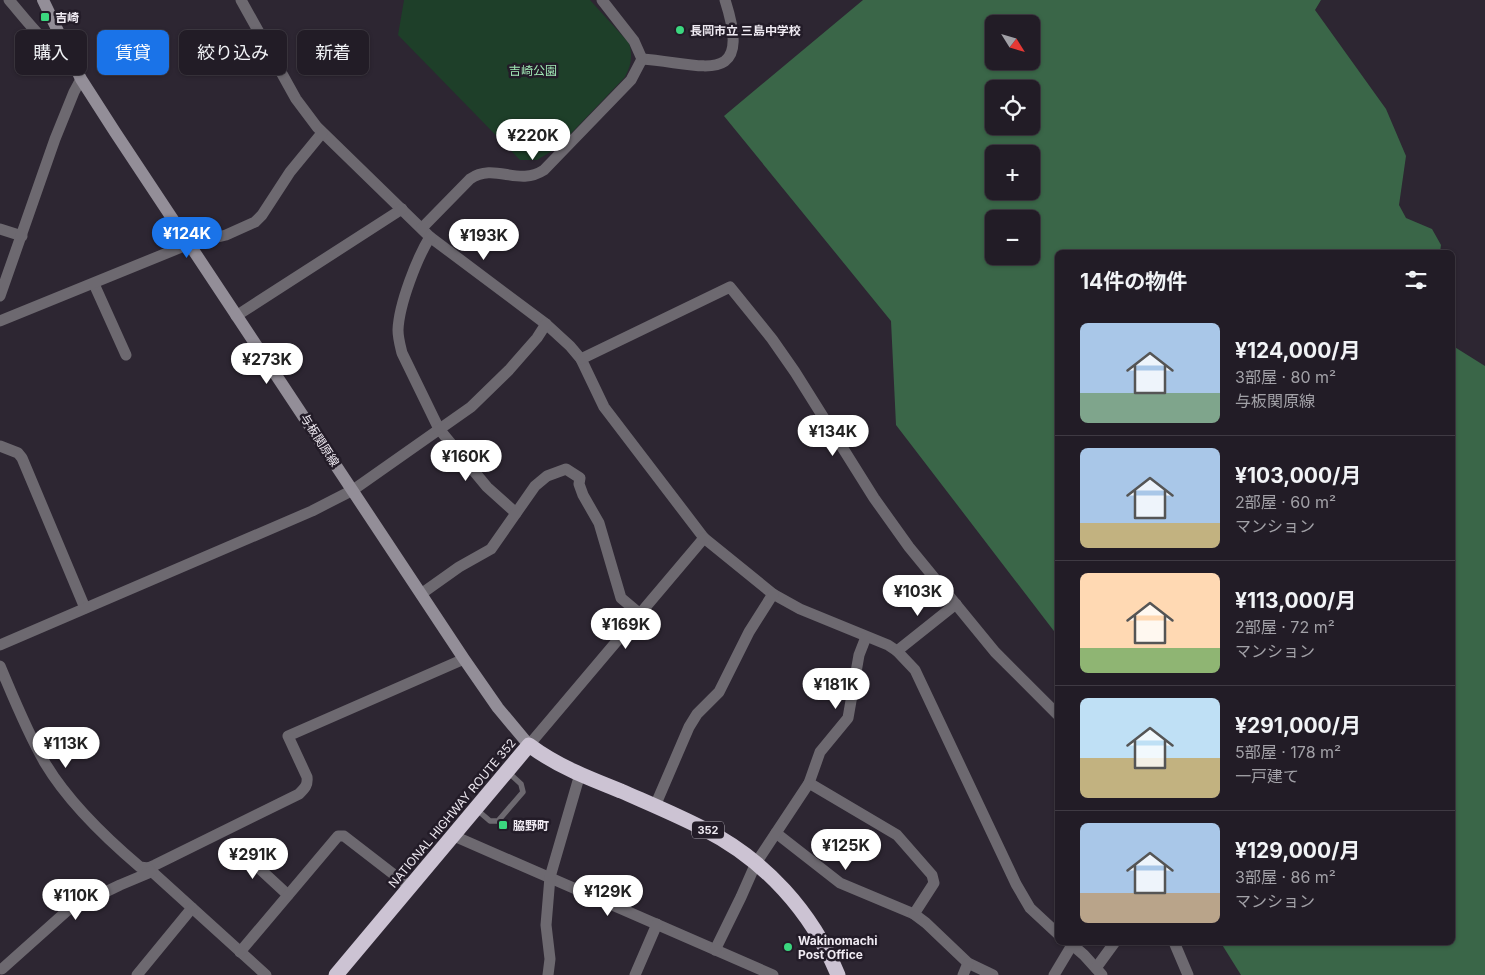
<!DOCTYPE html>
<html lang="ja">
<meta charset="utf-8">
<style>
:root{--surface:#221c26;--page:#2e2932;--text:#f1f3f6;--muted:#a2a1a7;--line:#3f3a43;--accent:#1a73e8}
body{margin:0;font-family:Inter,"Noto Sans JP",sans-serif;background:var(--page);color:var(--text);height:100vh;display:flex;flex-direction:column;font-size:19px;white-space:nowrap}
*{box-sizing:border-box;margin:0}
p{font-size:16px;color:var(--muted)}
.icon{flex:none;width:28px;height:28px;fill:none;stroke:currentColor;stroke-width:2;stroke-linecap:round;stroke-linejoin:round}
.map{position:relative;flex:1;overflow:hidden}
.panel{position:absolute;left:1055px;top:250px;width:400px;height:695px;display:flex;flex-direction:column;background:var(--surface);border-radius:8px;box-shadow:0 1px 4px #0004,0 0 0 1px var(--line)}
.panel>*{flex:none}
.guide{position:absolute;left:15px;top:30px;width:475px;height:45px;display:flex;gap:10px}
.needle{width:32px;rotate:127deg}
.tools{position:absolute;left:985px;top:15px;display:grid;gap:10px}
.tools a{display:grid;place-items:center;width:55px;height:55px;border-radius:8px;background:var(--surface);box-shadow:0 1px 4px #0004,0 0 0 1px var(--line);font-size:25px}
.price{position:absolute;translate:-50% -42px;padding:0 11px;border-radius:18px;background:#fff;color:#222;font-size:16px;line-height:32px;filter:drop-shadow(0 1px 2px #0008)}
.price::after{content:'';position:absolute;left:50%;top:30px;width:15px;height:11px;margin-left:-8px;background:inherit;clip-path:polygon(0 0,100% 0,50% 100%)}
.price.current{background:var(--accent);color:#fff}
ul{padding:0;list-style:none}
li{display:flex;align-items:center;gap:15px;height:125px;padding:0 25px}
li+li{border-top:1px solid var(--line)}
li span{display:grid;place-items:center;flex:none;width:140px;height:100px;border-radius:8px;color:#555}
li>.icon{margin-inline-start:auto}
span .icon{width:60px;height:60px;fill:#fffc;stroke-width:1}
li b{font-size:21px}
h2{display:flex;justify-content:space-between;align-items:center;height:60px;padding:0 25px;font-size:21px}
.chip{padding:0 18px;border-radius:8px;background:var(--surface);box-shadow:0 1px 4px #0004,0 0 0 1px var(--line);font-size:18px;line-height:45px}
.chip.current{background:var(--accent);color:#fff}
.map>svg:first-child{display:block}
</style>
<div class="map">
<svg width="1485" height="975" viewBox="0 0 1485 975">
<rect width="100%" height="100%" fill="#2d2632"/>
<!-- green -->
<path fill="#1e3f29" d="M404,0h186l39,43c4,13 2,23 -4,34l-68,71 -20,12h-17l-122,-125z"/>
<!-- forest -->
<g fill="#3a6648" fill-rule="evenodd">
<path d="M863,0h458l-6,10 71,99 20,47 -7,49 7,13 26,11 9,16 -1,7h-382l-1,383 -161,-210 -5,-104 -167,-205zM994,24h37v37h-37zM994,89h37v37h-37zM994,154h37v37h-37zM994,219h37v37h-37z"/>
<polygon points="1453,346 1485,366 1485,975 1241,975 1221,943 1452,942"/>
</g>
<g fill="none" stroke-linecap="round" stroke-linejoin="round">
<!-- lane -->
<polyline stroke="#6d6970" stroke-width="5.5" points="476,809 490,821 498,821 523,792 521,784 508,772"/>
<!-- street -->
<g stroke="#6d6970" stroke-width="11">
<path d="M9,0c18,21 38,48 62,61"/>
<polyline points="241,0 296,99 317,127 430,237 546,324 570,346 581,359 604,407 704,538 773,594 800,609 888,645 897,651 915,670 1016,884 1030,908 1058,934"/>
<path d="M642,59c59,4 112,31 83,-59"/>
<path d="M422,228l48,-49c25,-17 48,8 74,-9l87,-90 11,-21 -8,-18 -32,-41"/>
<polyline points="0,229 22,236"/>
<path d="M430,237c-13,21 -31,67 -32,93 0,8 2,15 4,23l37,76 48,58 29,26"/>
<polyline points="94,284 126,355"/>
<polyline points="0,296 55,139 74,92 81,79"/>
<polyline points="236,316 402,209"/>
<polyline points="0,321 189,244 226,235 255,222 262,215 290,172 322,133"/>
<polyline points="581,359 730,287 772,339 795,372 874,498 909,547 995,652 1058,715"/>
<polyline points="0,446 18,453 22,458 85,608"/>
<polyline points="421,594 459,567 491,549 535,486 547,476 566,469 580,478 579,484 583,495 599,523 621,598 640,614"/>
<polyline points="0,645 312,511 353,490 471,407 509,370 537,338 546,324"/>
<polyline points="897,651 956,604"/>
<path d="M0,666c14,33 27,66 45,97 22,37 62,76 95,104l8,1 7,-3 144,-71c6,-6 9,-9 8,-17l-19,-41 176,-77"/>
<polyline points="529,745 704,538"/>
<polyline points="809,783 820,752 848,718 859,655 866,637"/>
<polyline points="655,806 689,727 697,714 719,692 749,632 773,594"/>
<polyline points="776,833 840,883 914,914"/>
<polyline points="454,836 773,975"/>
<polyline points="235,846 288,895"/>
<polyline points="148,868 266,975"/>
<polyline points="1069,942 1084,955 1102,975"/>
<polyline points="1174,942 1188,975"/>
<polyline points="715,950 741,897 756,863 809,783 897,835 932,875 934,883 914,914 926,923 968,963 993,975"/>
<polyline points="240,952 338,836 344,836 410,887"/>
<polyline points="1096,968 1115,942"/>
<polyline points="2,969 68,910 120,885 151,872"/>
<polyline points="137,975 192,908"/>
<polyline points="548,975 550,959 546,925 550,877 580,774"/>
<polyline points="635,975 657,924"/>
<polyline points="963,975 968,963"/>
<polyline points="1054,975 1072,945"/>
</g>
<!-- secondary -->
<polyline stroke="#938e98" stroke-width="12" points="43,0 81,79 115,132 464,659 498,708 529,745"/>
<!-- highway -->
<path stroke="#ccc3d3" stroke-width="15" d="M336,975l193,-230c28,21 59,33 92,46 27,12 56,24 83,38 61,31 108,83 134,146"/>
</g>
<!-- markers -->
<g fill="#3bd77f" stroke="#231c28" stroke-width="2">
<rect x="40" y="12" width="10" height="10" rx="2.5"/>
<circle cx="680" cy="30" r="5"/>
<rect x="498" y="820" width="10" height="10" rx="2.5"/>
<circle cx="788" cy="947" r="5"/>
</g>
<g text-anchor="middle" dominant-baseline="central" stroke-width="5" stroke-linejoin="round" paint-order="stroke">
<!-- shield labels -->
<rect fill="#231c28" stroke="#b2acb5" stroke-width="1" x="692" y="821.5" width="32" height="17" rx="4"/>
<g font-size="11" font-weight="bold" fill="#efeaf2">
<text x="708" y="830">352</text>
</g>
<!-- poi labels -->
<g font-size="12" font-weight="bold" fill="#efeaf2" stroke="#231c28" text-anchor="start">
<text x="55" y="17">吉崎</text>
<text x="690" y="30">長岡市立 三島中学校</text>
<text x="513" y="825">脇野町</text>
<text x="798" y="940">Wakinomachi<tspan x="798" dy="14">Post Office</tspan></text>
</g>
<!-- park labels -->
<g font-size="12" fill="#a1e8b6" stroke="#231c28">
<text x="533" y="70">吉崎公園</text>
</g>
<!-- street labels -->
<g font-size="12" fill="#efeaf2" stroke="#231c28">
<text transform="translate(320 440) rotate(57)">与板関原線</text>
<text transform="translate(452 813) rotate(-50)">NATIONAL HIGHWAY ROUTE 352</text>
</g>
</g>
</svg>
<div class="tools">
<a><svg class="needle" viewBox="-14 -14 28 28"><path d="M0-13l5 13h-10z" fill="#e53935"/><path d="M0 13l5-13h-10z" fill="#a2a1a7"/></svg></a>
<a><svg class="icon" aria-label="locate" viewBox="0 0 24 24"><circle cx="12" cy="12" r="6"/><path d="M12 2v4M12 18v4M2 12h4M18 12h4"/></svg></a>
<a>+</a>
<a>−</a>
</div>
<b class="price" style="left:533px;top:161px">¥220K</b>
<b class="price current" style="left:187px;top:259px">¥124K</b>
<b class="price" style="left:484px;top:261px">¥193K</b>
<b class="price" style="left:267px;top:385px">¥273K</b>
<b class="price" style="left:833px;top:457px">¥134K</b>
<b class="price" style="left:466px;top:482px">¥160K</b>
<b class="price" style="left:918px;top:617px">¥103K</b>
<b class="price" style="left:626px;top:650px">¥169K</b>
<b class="price" style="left:836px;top:710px">¥181K</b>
<b class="price" style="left:66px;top:769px">¥113K</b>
<b class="price" style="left:846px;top:871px">¥125K</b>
<b class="price" style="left:253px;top:880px">¥291K</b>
<b class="price" style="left:608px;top:917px">¥129K</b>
<b class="price" style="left:76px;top:921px">¥110K</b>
<div class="guide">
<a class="chip">購入</a>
<a class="chip current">賃貸</a>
<a class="chip">絞り込み</a>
<a class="chip">新着</a>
</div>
<section class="panel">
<h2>14件の物件<svg class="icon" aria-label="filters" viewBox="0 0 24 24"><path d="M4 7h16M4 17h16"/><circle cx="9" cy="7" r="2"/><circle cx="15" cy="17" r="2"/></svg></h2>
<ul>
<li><span style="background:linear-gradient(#a9c7e8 70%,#7fa58c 0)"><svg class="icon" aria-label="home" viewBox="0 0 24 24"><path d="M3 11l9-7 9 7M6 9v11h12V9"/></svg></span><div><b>¥124,000/月</b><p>3部屋 · 80 m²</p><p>与板関原線</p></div></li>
<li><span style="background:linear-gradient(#a9c7e8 75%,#c2b280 0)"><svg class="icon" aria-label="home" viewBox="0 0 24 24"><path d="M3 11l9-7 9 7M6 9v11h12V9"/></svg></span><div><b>¥103,000/月</b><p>2部屋 · 60 m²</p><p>マンション</p></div></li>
<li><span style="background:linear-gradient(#ffd9b3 75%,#8fb573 0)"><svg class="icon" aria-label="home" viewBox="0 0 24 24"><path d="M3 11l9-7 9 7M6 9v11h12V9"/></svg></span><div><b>¥113,000/月</b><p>2部屋 · 72 m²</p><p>マンション</p></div></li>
<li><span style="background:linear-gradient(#bfe0f5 60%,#c2b280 0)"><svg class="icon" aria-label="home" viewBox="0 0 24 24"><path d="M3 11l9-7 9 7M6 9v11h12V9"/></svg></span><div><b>¥291,000/月</b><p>5部屋 · 178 m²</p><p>一戸建て</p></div></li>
<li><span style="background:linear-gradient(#a9c7e8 70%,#b9a48a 0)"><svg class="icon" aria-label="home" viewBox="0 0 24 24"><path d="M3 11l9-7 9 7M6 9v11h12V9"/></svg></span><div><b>¥129,000/月</b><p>3部屋 · 86 m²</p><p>マンション</p></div></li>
</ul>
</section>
</div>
